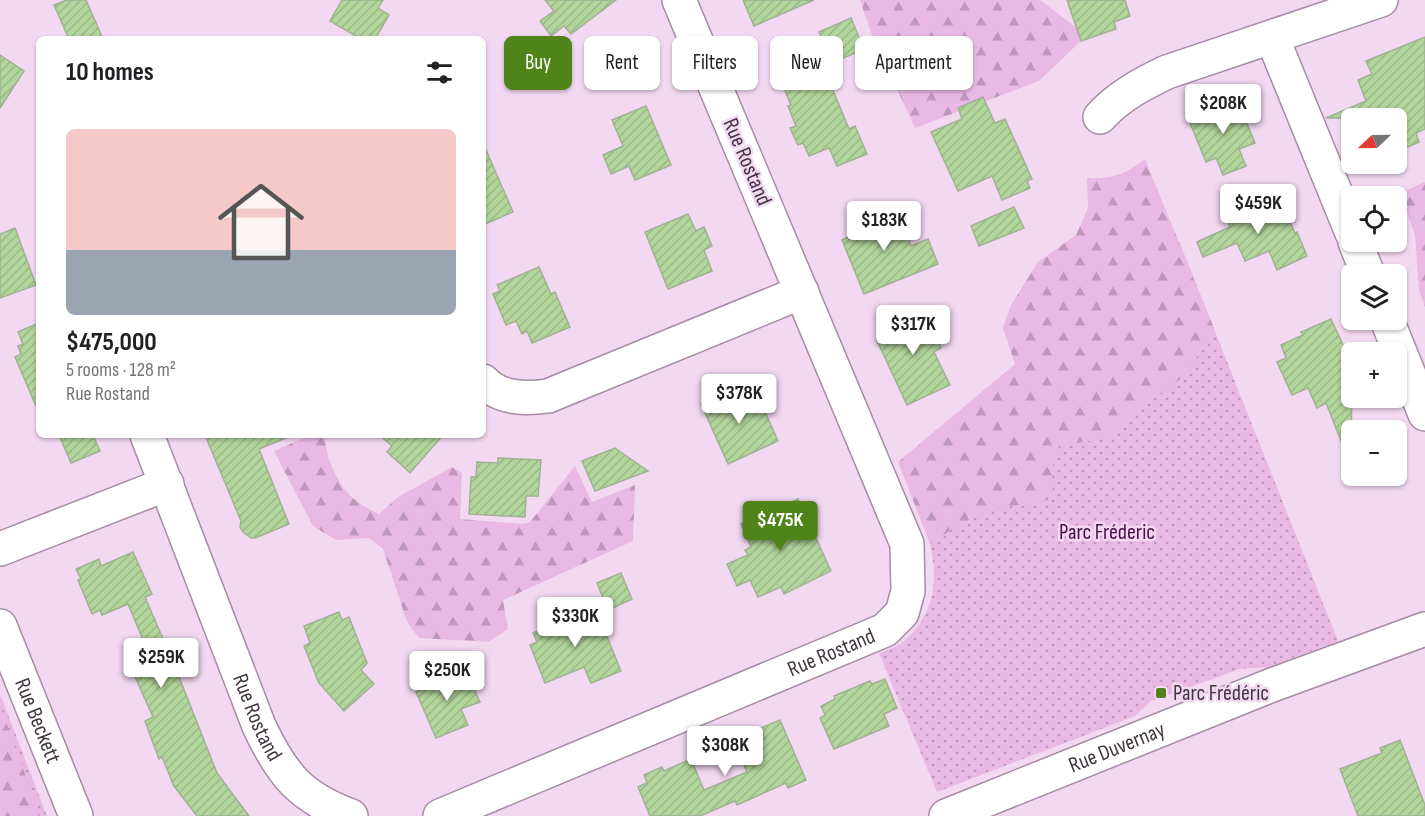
<!DOCTYPE html>
<meta charset="utf-8">
<style>
:root{--surface:#fff;--page:#f6f6f6;--text:#202124;--muted:#757577;--line:#e0e0e0;--accent:#50841a}
body{margin:0;font-family:"Sofia Sans Condensed",sans-serif;background:var(--page);color:var(--text);height:100vh;display:flex;flex-direction:column;font-size:22px;white-space:nowrap}
*{box-sizing:border-box;margin:0}
p{font-size:20px;color:var(--muted)}
.icon{flex:none;width:33px;height:33px;fill:none;stroke:currentColor;stroke-width:2;stroke-linecap:round;stroke-linejoin:round}
.map{position:relative;flex:1;overflow:hidden}
.side{position:absolute;left:36px;top:36px;width:450px;height:402px;display:flex;flex-direction:column;background:var(--surface);border-radius:9px;box-shadow:0 2px 4px #0004}
.side>*{flex:none}
.guide{position:absolute;left:504px;top:36px;width:570px;height:54px;display:flex;gap:12px}
.needle{width:39px;rotate:248deg}
.buttons{position:absolute;left:1341px;top:108px;display:grid;gap:12px}
.buttons a{display:grid;place-items:center;width:66px;height:66px;border-radius:9px;background:var(--surface);box-shadow:0 2px 4px #0004;font-size:30px}
.price{position:absolute;translate:-50% -51px;padding:0 14px;border-radius:6px;background:#fff;color:#222;font-size:20px;line-height:39px;filter:drop-shadow(0 2px 3px #0008)}
.price::after{content:'';position:absolute;left:50%;top:36px;width:18px;height:14px;margin-left:-9px;background:inherit;clip-path:polygon(0 0,100% 0,50% 100%)}
.price.selected{background:var(--accent);color:#fff}
ul{padding:0;list-style:none}
li{display:grid;align-content:center;gap:12px;height:318px;padding:0 30px}
li+li{border-top:2px solid var(--line)}
li span{display:grid;place-items:center;height:186px;border-radius:9px;color:#555}
li>.icon{margin-inline-start:auto}
span .icon{width:108px;height:108px;fill:#fffc;stroke-width:1}
li b{font-size:26px}
h2{display:flex;justify-content:space-between;align-items:center;height:72px;padding:0 30px;font-size:26px}
.tag{padding:0 21px;border-radius:9px;background:var(--surface);box-shadow:0 2px 4px #0004;font-size:21px;line-height:54px}
.tag.selected{background:var(--accent);color:#fff}
.map>svg:first-child{display:block}
</style>
<div class="map">
<svg width="1425" height="816" viewBox="0 0 1425 816">
<defs>
<pattern id="grass-dots" width="8" height="8" patternUnits="userSpaceOnUse" patternTransform="scale(1.5)"><rect width="8" height="8" fill="#e9b9e6"/><path d="M2 2h.1M6 6h.1" fill="none" stroke="#be97bc" stroke-width="1.8" stroke-linecap="round"/></pattern>
<pattern id="forest-firs" width="22" height="20" patternUnits="userSpaceOnUse" patternTransform="scale(1.5)"><rect width="22" height="20" fill="#e9b9e6"/><path d="M5 1l3.5 6h-7zM16 11l3.5 6h-7z" fill="#be97bc"/></pattern>
<pattern id="building-hatch" width="6" height="6" patternUnits="userSpaceOnUse" patternTransform="scale(1.5)"><rect width="6" height="6" fill="#b2d59b"/><path d="M-1 1l2-2M0 6l6-6M5 7l2-2" fill="none" stroke="#9ab787"/></pattern>
</defs>
<rect width="100%" height="100%" fill="#f3d8f2"/>
<!-- grass -->
<g fill="url(#grass-dots)">
<path d="M1179,241l159,400 -70,26 -28,2 -89,32 -16,15 -198,76 -58,-139c8,-3 19,-6 25,-12 38,-33 34,-75 20,-118z"/>
<polygon points="0,694 47,816 0,816"/>
</g>
<!-- forest -->
<g fill="url(#forest-firs)">
<polygon points="860,0 1040,0 1081,31 1082,40 1039,81 915,128 872,35"/>
<path d="M1145,159l71,174 -37,47 -50,36 -22,22 -48,8 -7,23 1,28c-20,12 -30,6 -50,10 -23,4 -54,24 -73,37l-32,-82 117,-98 -12,-36 8,-23 27,-43 38,-27 12,-27 -1,-30c27,1 37,-3 58,-19z"/>
<polygon points="1425,182 1425,307 1419,291 1415,235 1400,193"/>
<path d="M303,435h22c0,22 14,54 33,67 6,5 14,8 21,12l19,-17 54,-30 10,6 -2,46 63,5 7,-2 45,-56 17,36 43,-17 -2,56 -130,59 5,29 -20,13 -69,-4 -12,-16 -24,-73 -14,-11 -33,2 -23,-14 -39,-75 30,-13z"/>
<polygon points="0,705 40,816 0,816"/>
</g>
<!-- building -->
<g fill="url(#building-hatch)" stroke="#a0b194" stroke-width="1.5">
<polygon points="67,0 86,0 103,39 69,39 54,5"/>
<polygon points="342,0 383,0 378,8 389,15 375,39 361,39 330,21"/>
<polygon points="545,0 616,0 571,34 564,26 551,36 540,21 554,11"/>
<polygon points="743,0 814,0 754,26"/>
<polygon points="1067,0 1125,0 1130,16 1114,22 1116,29 1081,41"/>
<polygon points="851,18 864,49 832,63 819,32"/>
<polygon points="1425,37 1425,129 1416,133 1419,142 1396,152 1396,118 1326,118 1366,101 1358,80 1372,74 1366,61"/>
<polygon points="0,55 24,71 0,108"/>
<polygon points="823,66 849,129 855,126 867,154 837,166 829,148 809,156 803,143 798,145 790,128 796,126 788,106 791,105 782,84"/>
<polygon points="983,97 995,123 1005,119 1032,179 1027,181 1030,188 1002,200 992,176 958,191 931,132 962,119 958,108"/>
<polygon points="1236,97 1255,143 1239,149 1246,166 1223,175 1216,158 1206,162 1188,118"/>
<polygon points="646,106 671,165 635,180 629,166 611,174 603,155 623,146 612,120"/>
<polygon points="483,143 513,212 483,225"/>
<polygon points="1270,196 1280,219 1287,216 1295,233 1297,232 1307,256 1277,270 1269,251 1245,261 1237,243 1203,257 1197,242 1230,227 1225,215"/>
<polygon points="1014,207 1024,228 979,246 971,226"/>
<polygon points="881,208 888,224 892,223 897,234 905,230 911,246 928,239 938,264 864,294 842,240 853,235 848,222"/>
<polygon points="688,214 696,231 704,227 712,246 704,250 712,271 668,289 645,232"/>
<polygon points="15,228 36,285 0,298 0,234"/>
<polygon points="539,267 551,294 555,292 570,327 532,343 527,331 522,334 516,321 506,325 493,294 500,291 497,285"/>
<polygon points="922,308 941,348 934,352 950,385 907,405 877,341 882,339 877,329"/>
<polygon points="1331,319 1352,364 1351,466 1326,403 1317,408 1308,388 1292,395 1277,362 1286,358 1281,345 1303,335 1301,332"/>
<polygon points="39,323 39,413 15,357 21,354 18,346 23,344 18,332"/>
<polygon points="735,388 739,398 748,394 751,401 759,398 778,441 728,464 701,404"/>
<polygon points="59,435 93,435 100,451 71,463"/>
<polygon points="205,435 293,435 259,449 289,524 255,538 251,538 243,532 240,527 241,521"/>
<polygon points="379,435 443,435 410,473 387,452 392,446"/>
<polygon points="615,448 648,471 595,491 582,461"/>
<polygon points="498,458 541,460 538,496 526,496 525,517 469,514 471,477 476,477 477,462 498,463"/>
<polygon points="798,499 831,571 784,594 781,587 758,597 750,580 737,586 727,564 748,555 745,550 751,547 741,524"/>
<polygon points="133,552 152,594 145,597 164,641 167,640 182,675 179,677 217,773 249,816 197,816 174,786 162,757 159,759 145,721 153,717 132,670 141,666 136,654 147,649 128,604 102,615 100,610 92,614 78,580 81,579 76,569 99,559 101,566"/>
<polygon points="621,573 632,599 608,610 597,583"/>
<polygon points="595,607 621,671 591,683 584,667 545,683 530,645 537,642 533,633"/>
<polygon points="339,612 342,620 349,617 367,663 361,670 374,684 344,711 319,683 304,646 310,643 304,626"/>
<polygon points="452,667 455,675 460,673 466,687 472,685 480,702 461,709 468,725 436,738 416,692 434,685 430,676"/>
<polygon points="885,679 897,708 884,714 889,726 834,749 820,718 825,715 821,706 835,699 834,696 870,681 872,684"/>
<polygon points="780,720 806,780 788,788 786,783 737,805 735,801 700,816 650,816 638,787 647,783 644,775 662,767 664,771 691,759 704,790 747,772 733,740"/>
<polygon points="1400,740 1425,805 1425,816 1358,816 1340,769 1382,753 1380,748"/>
</g>
<g fill="none" stroke-linecap="round" stroke-linejoin="round">
<!-- minor casing -->
<g stroke="#a58ba3" stroke-width="36">
<g id="minor">
<polyline points="1272,37 1352,233"/>
<path d="M1100,117c19,-21 42,-33 67,-45l214,-72"/>
<polyline points="1355,242 1368,274"/>
<polyline points="1387,320 1425,414"/>
<path d="M483,381c17,18 42,18 65,15l254,-104"/>
<path id="s1" d="M147,435l112,291c23,49 41,71 92,90"/>
<polyline points="0,549 167,484"/>
<path id="s2" d="M0,626l76,190"/>
<path id="s3" d="M440,816l445,-186 17,-17 6,-22 -1,-47 -228,-544"/>
<path id="s4" d="M946,816l326,-131 153,-56"/>
</g>
</g>
<!-- minor -->
<use href="#minor" stroke="#fff" stroke-width="33"/>
</g>
<!-- markers -->
<rect fill="#50841a" stroke="#f3d8f2" stroke-width="2" x="1155" y="687" width="12" height="12" rx="3"/>
<g text-anchor="middle" dominant-baseline="central" stroke-width="5" stroke-linejoin="round" paint-order="stroke">
<!-- street labels -->
<g font-size="22" fill="#413640" stroke="#f3d8f2">
<text transform="translate(747 162) rotate(67)">Rue Rostand</text>
<text stroke="none"><textPath href="#s3" startOffset="424">Rue Rostand</textPath></text>
<text stroke="none"><textPath href="#s1" startOffset="303">Rue Rostand</textPath></text>
<text stroke="none"><textPath href="#s2" startOffset="102">Rue Beckett</textPath></text>
<text stroke="none"><textPath href="#s4" startOffset="184">Rue Duvernay</textPath></text>
</g>
<!-- park labels -->
<g font-size="22" fill="#490d49" stroke="#f3d8f2">
<text x="1107" y="532">Parc Fréderic</text>
</g>
<!-- poi labels -->
<g font-size="22" fill="#413640" stroke="#f3d8f2" text-anchor="start">
<text x="1173" y="693">Parc Frédéric</text>
</g>
</g>
</svg>
<div class="buttons">
<a><svg class="needle" viewBox="-14 -14 28 28"><path d="M0-13l5 13h-10z" fill="#e53935"/><path d="M0 13l5-13h-10z" fill="#757577"/></svg></a>
<a><svg class="icon" aria-label="locate" viewBox="0 0 24 24"><circle cx="12" cy="12" r="6"/><path d="M12 2v4M12 18v4M2 12h4M18 12h4"/></svg></a>
<a><svg class="icon" aria-label="layers" viewBox="0 0 24 24"><path d="M12 4l9 5-9 5-9-5zM3 14l9 5 9-5"/></svg></a>
<a>+</a>
<a>−</a>
</div>
<b class="price" style="left:1223px;top:135px">$208K</b>
<b class="price" style="left:1258px;top:235px">$459K</b>
<b class="price" style="left:884px;top:252px">$183K</b>
<b class="price" style="left:913px;top:356px">$317K</b>
<b class="price" style="left:739px;top:425px">$378K</b>
<b class="price selected" style="left:780px;top:552px">$475K</b>
<b class="price" style="left:575px;top:648px">$330K</b>
<b class="price" style="left:161px;top:689px">$259K</b>
<b class="price" style="left:447px;top:702px">$250K</b>
<b class="price" style="left:725px;top:777px">$308K</b>
<div class="guide">
<a class="tag selected">Buy</a>
<a class="tag">Rent</a>
<a class="tag">Filters</a>
<a class="tag">New</a>
<a class="tag">Apartment</a>
</div>
<section class="side">
<h2>10 homes<svg class="icon" aria-label="filters" viewBox="0 0 24 24"><path d="M4 7h16M4 17h16"/><circle cx="9" cy="7" r="2"/><circle cx="15" cy="17" r="2"/></svg></h2>
<ul>
<li><span style="background:linear-gradient(#f6c9c9 65%,#9aa5b1 0)"><svg class="icon" aria-label="home" viewBox="0 0 24 24"><path d="M3 11l9-7 9 7M6 9v11h12V9"/></svg></span><div><b>$475,000</b><p>5 rooms · 128 m²</p><p>Rue Rostand</p></div></li>
</ul>
</section>
</div>
